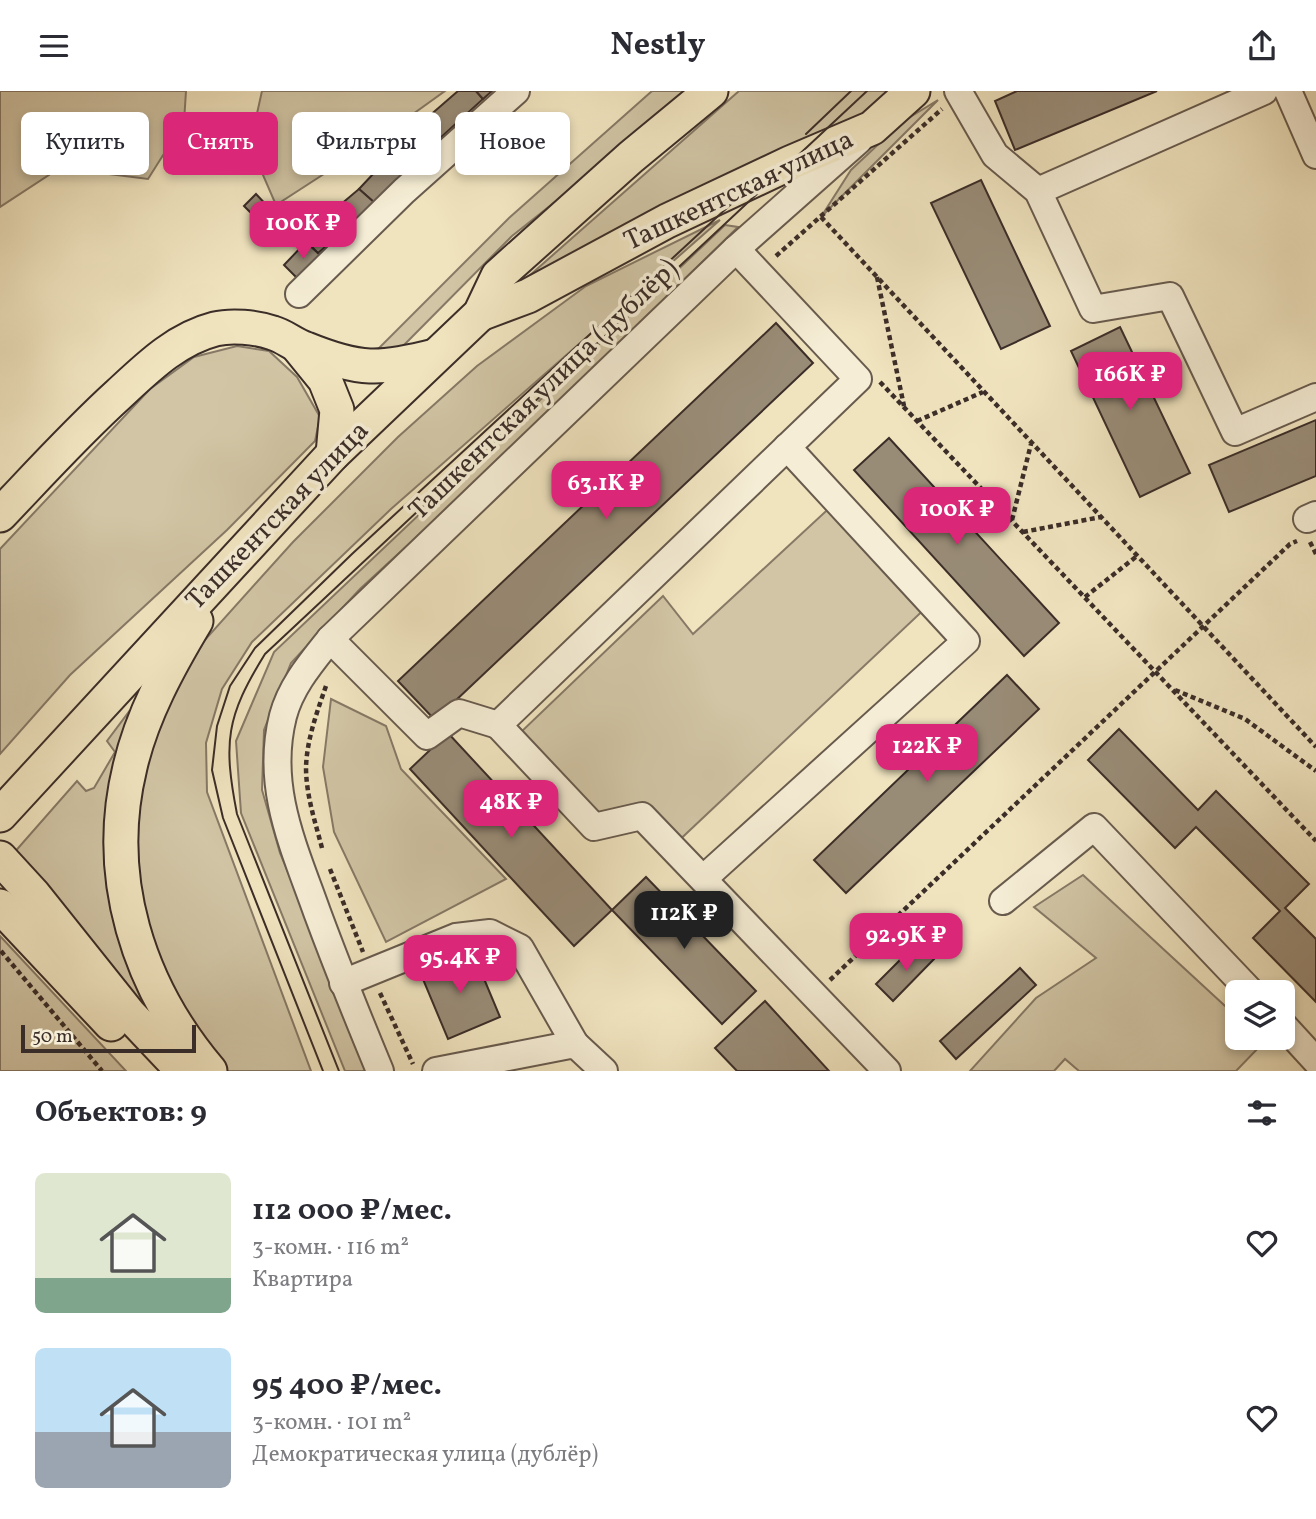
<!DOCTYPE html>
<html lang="ru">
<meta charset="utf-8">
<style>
:root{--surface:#fff;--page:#f7f7f7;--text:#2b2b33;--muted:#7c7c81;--accent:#db2777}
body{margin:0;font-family:Vollkorn,serif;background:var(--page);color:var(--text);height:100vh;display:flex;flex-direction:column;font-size:26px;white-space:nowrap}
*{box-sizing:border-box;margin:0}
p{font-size:23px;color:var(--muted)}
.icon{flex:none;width:38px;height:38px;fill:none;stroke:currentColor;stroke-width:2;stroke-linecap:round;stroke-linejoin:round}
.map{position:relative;height:980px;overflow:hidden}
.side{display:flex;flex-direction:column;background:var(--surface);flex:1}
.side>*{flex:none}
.hud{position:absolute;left:21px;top:21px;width:700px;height:63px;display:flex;gap:14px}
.tools{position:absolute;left:1225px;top:889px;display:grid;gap:14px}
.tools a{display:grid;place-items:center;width:70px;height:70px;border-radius:10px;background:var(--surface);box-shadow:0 4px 10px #0003;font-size:35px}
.scale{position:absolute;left:21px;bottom:18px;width:175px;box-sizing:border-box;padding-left:7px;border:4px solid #3b2d28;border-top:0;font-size:19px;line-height:24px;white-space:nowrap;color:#3b2d28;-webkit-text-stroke:5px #f5edd5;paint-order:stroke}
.price{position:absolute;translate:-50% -60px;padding:0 16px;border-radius:14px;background:var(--accent);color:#fff;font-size:23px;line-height:46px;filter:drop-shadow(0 2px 4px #0008)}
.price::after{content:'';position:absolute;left:50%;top:42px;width:21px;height:16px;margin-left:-10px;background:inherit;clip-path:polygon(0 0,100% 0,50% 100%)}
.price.active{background:#222;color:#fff}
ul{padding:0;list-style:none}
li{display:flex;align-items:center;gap:21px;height:175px;padding:0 35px}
li span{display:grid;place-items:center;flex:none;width:196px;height:140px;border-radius:10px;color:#555}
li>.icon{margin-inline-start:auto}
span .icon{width:84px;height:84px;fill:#fffc;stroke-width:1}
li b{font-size:30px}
h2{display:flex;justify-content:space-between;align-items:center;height:84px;padding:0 35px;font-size:30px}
.pill{padding:0 24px;border-radius:10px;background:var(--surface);box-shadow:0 4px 10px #0003;font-size:24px;line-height:63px}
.pill.active{background:var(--accent);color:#fff}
header{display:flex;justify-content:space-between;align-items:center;height:91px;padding:0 35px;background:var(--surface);font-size:32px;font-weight:700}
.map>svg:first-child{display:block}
</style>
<header><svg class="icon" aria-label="menu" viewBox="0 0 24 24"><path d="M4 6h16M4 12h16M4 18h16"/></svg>Nestly<svg class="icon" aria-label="share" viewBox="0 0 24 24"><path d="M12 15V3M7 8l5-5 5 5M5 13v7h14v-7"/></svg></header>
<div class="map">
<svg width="1316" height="980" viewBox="0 0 1316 980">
<rect width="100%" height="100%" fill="#f0e4bf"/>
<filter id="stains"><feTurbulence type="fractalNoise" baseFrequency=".00286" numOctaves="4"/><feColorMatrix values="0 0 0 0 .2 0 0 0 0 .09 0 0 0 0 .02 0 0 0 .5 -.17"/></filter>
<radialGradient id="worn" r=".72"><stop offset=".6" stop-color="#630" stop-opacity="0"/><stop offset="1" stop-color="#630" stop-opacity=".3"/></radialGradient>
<!-- green -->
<g fill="#d1c5a5" stroke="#867966" stroke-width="2">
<polygon points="0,0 186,0 184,31 148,88 101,82 52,82 0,116"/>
<polygon points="262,0 445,0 381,46 276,114 250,54"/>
<polygon points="652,0 695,0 512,145 398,260 368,268 509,127"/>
<polygon points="739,0 888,0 855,29 512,200"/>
<polygon points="938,9 821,126 851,79 902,31"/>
<polygon points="720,129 391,418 252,551 222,598 206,652 207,701 311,980 226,980 130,833 132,688 160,618 203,551 293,451 398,346 477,275 586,195"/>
<polygon points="725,134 738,136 484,384 360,498 291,572 264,639 262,699 280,762 370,980 345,980 241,722 236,650 274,561"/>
<polygon points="237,255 269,260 297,286 320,326 315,350 227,439 70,584 0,663 0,458 150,298 194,266"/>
<polygon points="837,410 931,512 672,756 642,725 594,736 521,641 663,505 693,543"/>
<polygon points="331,608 386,635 401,678 506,788 386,851 334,741 323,676"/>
<polygon points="128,622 112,746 192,980 5,772 77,690 86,700 94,697 115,661 107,650"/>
<polygon points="1083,784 1237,926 1237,947 1260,947 1264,951 1236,980 1079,980 1065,968 1054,980 970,980 1036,907 1096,867 1034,816"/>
<polygon points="0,845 126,980 0,980"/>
</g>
<!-- building -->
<g fill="#998c77" stroke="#3b2d28" stroke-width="2">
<polygon points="458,0 476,0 483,8 438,49 420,33"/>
<polygon points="476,0 492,0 483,8"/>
<polygon points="1017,0 1157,0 1015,59 995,10"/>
<polygon points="420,33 438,49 376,113 359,98"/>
<polygon points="981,89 1050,235 1001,258 931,112"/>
<polygon points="359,98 376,113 318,162 302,146"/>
<polygon points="256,103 272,120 261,132 244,115"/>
<polygon points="306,151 322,166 299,189 284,174"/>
<polygon points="776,232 813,272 435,629 398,590"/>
<polygon points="1120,236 1190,382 1140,406 1071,260"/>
<polygon points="1316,329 1316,385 1229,421 1209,374"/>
<polygon points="889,347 1059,532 1024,565 854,379"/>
<polygon points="1007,584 1039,618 846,802 814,769"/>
<polygon points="1119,638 1198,719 1216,700 1309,793 1285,817 1316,848 1316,911 1253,847 1280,820 1196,736 1175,757 1088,669"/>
<polygon points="448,642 612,819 574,855 410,678"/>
<polygon points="646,786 756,900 722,933 612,819"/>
<polygon points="925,853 937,865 893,910 876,893 901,868 906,873"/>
<polygon points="472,859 500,926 448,948 420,881"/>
<polygon points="1020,877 1036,894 956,968 940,950"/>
<polygon points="765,910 829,980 737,980 715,957"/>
</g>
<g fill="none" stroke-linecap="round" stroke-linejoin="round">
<!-- minor casing -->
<g stroke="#685b4e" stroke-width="30">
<g id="minor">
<polyline points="958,0 995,64 1038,100 1093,218 1170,205 1235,341 1316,306"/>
<polyline points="1288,0 1316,64"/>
<polyline points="1038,100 1264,0"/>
<polyline points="736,158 858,288 498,634 594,736 642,725 887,980"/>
<polyline points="299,203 404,100 516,0"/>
<polyline points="1307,428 1316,424"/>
<polyline points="330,548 427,645 459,622 498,634"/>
<polyline points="703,788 966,550 787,356"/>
<polyline points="1003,810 1094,736 1251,901"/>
<polyline points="343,892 456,846 490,842 520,857 575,953"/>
<polyline points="1283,934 1316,970"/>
<path d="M380,980c-22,-53 -43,-105 -63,-159 -23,-65 -52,-125 -34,-196 8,-30 28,-53 47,-77l406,-390 123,-109"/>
<polyline points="436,980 575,953 604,980"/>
</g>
</g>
<!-- major casing -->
<g stroke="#3b2d28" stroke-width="37">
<g id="major">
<polyline points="480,223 528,205 667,130 790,72 872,37 913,0"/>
<polyline points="299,257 325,289 337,319 333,363"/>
<path d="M0,424c39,-41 77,-83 119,-121 28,-26 57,-55 96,-65 16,-4 41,-2 58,4 11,3 21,12 33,16 54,22 73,21 129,7"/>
<path d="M196,530c-27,45 -54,94 -66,146 -27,110 8,219 80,304"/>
<polyline points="0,724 333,363 480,223 498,185 631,66 711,0"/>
<polyline points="0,767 34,804 129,923 183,980"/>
<polyline points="0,815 111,933"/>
</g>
</g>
<!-- path -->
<g stroke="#3b2d28" stroke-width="4.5" stroke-dasharray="5 3.5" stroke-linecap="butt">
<polyline points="821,126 1316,656"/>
<polyline points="776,165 942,18"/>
<polyline points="877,186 904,315"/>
<polyline points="880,291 1316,750"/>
<polyline points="917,330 983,301"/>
<polyline points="1012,429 1031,353"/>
<polyline points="1023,441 1101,426"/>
<polyline points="1310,451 1316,463"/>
<polyline points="1085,506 1137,465"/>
<polyline points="1175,599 1245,628 1316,680"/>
<path d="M322,757c-7,-27 -16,-53 -16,-81 1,-28 11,-55 20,-81"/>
<polyline points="330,778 363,861"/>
<polyline points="1,860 102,980"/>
<polyline points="830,889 1290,453 1297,450"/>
<polyline points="380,902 413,973"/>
</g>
<!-- minor -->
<use href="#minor" stroke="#f5edd5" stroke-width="26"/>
<!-- major -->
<use href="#major" stroke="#f0e4bf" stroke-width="33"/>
<!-- tram -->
<g stroke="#3b2d28" stroke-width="2">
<polyline points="806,43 851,0"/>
<polyline points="323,980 223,727 212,679 217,635 230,595 255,557 352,463 755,91"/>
<path d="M339,980l-102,-257c-14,-72 -11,-97 28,-160l602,-563"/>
</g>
</g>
<g text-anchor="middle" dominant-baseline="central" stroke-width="7" stroke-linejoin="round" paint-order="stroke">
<!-- street labels -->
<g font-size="28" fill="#3b2d28" stroke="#f5edd5">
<text transform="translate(739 100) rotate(-25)">Ташкентская улица</text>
<text transform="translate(544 299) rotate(-44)">Ташкентская улица (дублёр)</text>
<text transform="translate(278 425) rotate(-46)">Ташкентская улица</text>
</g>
</g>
<rect width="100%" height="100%" filter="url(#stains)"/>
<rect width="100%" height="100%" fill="url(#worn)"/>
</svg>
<div class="tools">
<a><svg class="icon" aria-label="layers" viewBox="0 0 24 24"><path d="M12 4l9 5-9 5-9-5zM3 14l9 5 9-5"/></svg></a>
</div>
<div class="scale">50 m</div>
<b class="price" style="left:303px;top:170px">100K ₽</b>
<b class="price" style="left:1130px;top:321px">166K ₽</b>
<b class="price" style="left:606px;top:430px">63.1K ₽</b>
<b class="price" style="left:957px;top:456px">100K ₽</b>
<b class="price" style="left:927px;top:693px">122K ₽</b>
<b class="price" style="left:511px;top:749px">48K ₽</b>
<b class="price active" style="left:684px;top:860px">112K ₽</b>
<b class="price" style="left:906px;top:882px">92.9K ₽</b>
<b class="price" style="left:460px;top:904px">95.4K ₽</b>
<div class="hud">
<a class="pill">Купить</a>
<a class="pill active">Снять</a>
<a class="pill">Фильтры</a>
<a class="pill">Новое</a>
</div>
</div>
<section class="side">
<h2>Объектов: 9<svg class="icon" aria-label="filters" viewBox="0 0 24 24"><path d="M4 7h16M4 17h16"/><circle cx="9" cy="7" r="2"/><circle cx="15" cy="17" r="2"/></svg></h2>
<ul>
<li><span style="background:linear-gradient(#dfe7d0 75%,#7fa58c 0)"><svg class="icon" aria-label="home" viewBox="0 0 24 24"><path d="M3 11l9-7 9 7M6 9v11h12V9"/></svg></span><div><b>112 000 ₽/мес.</b><p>3-комн. · 116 m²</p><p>Квартира</p></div><svg class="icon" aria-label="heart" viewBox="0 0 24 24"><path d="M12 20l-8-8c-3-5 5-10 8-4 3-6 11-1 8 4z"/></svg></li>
<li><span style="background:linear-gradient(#bfe0f5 60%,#9aa5b1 0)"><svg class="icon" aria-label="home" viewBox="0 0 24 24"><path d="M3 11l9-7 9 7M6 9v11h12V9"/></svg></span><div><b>95 400 ₽/мес.</b><p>3-комн. · 101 m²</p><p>Демократическая улица (дублёр)</p></div><svg class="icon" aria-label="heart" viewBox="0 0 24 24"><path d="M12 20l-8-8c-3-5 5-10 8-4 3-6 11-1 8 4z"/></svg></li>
</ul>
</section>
